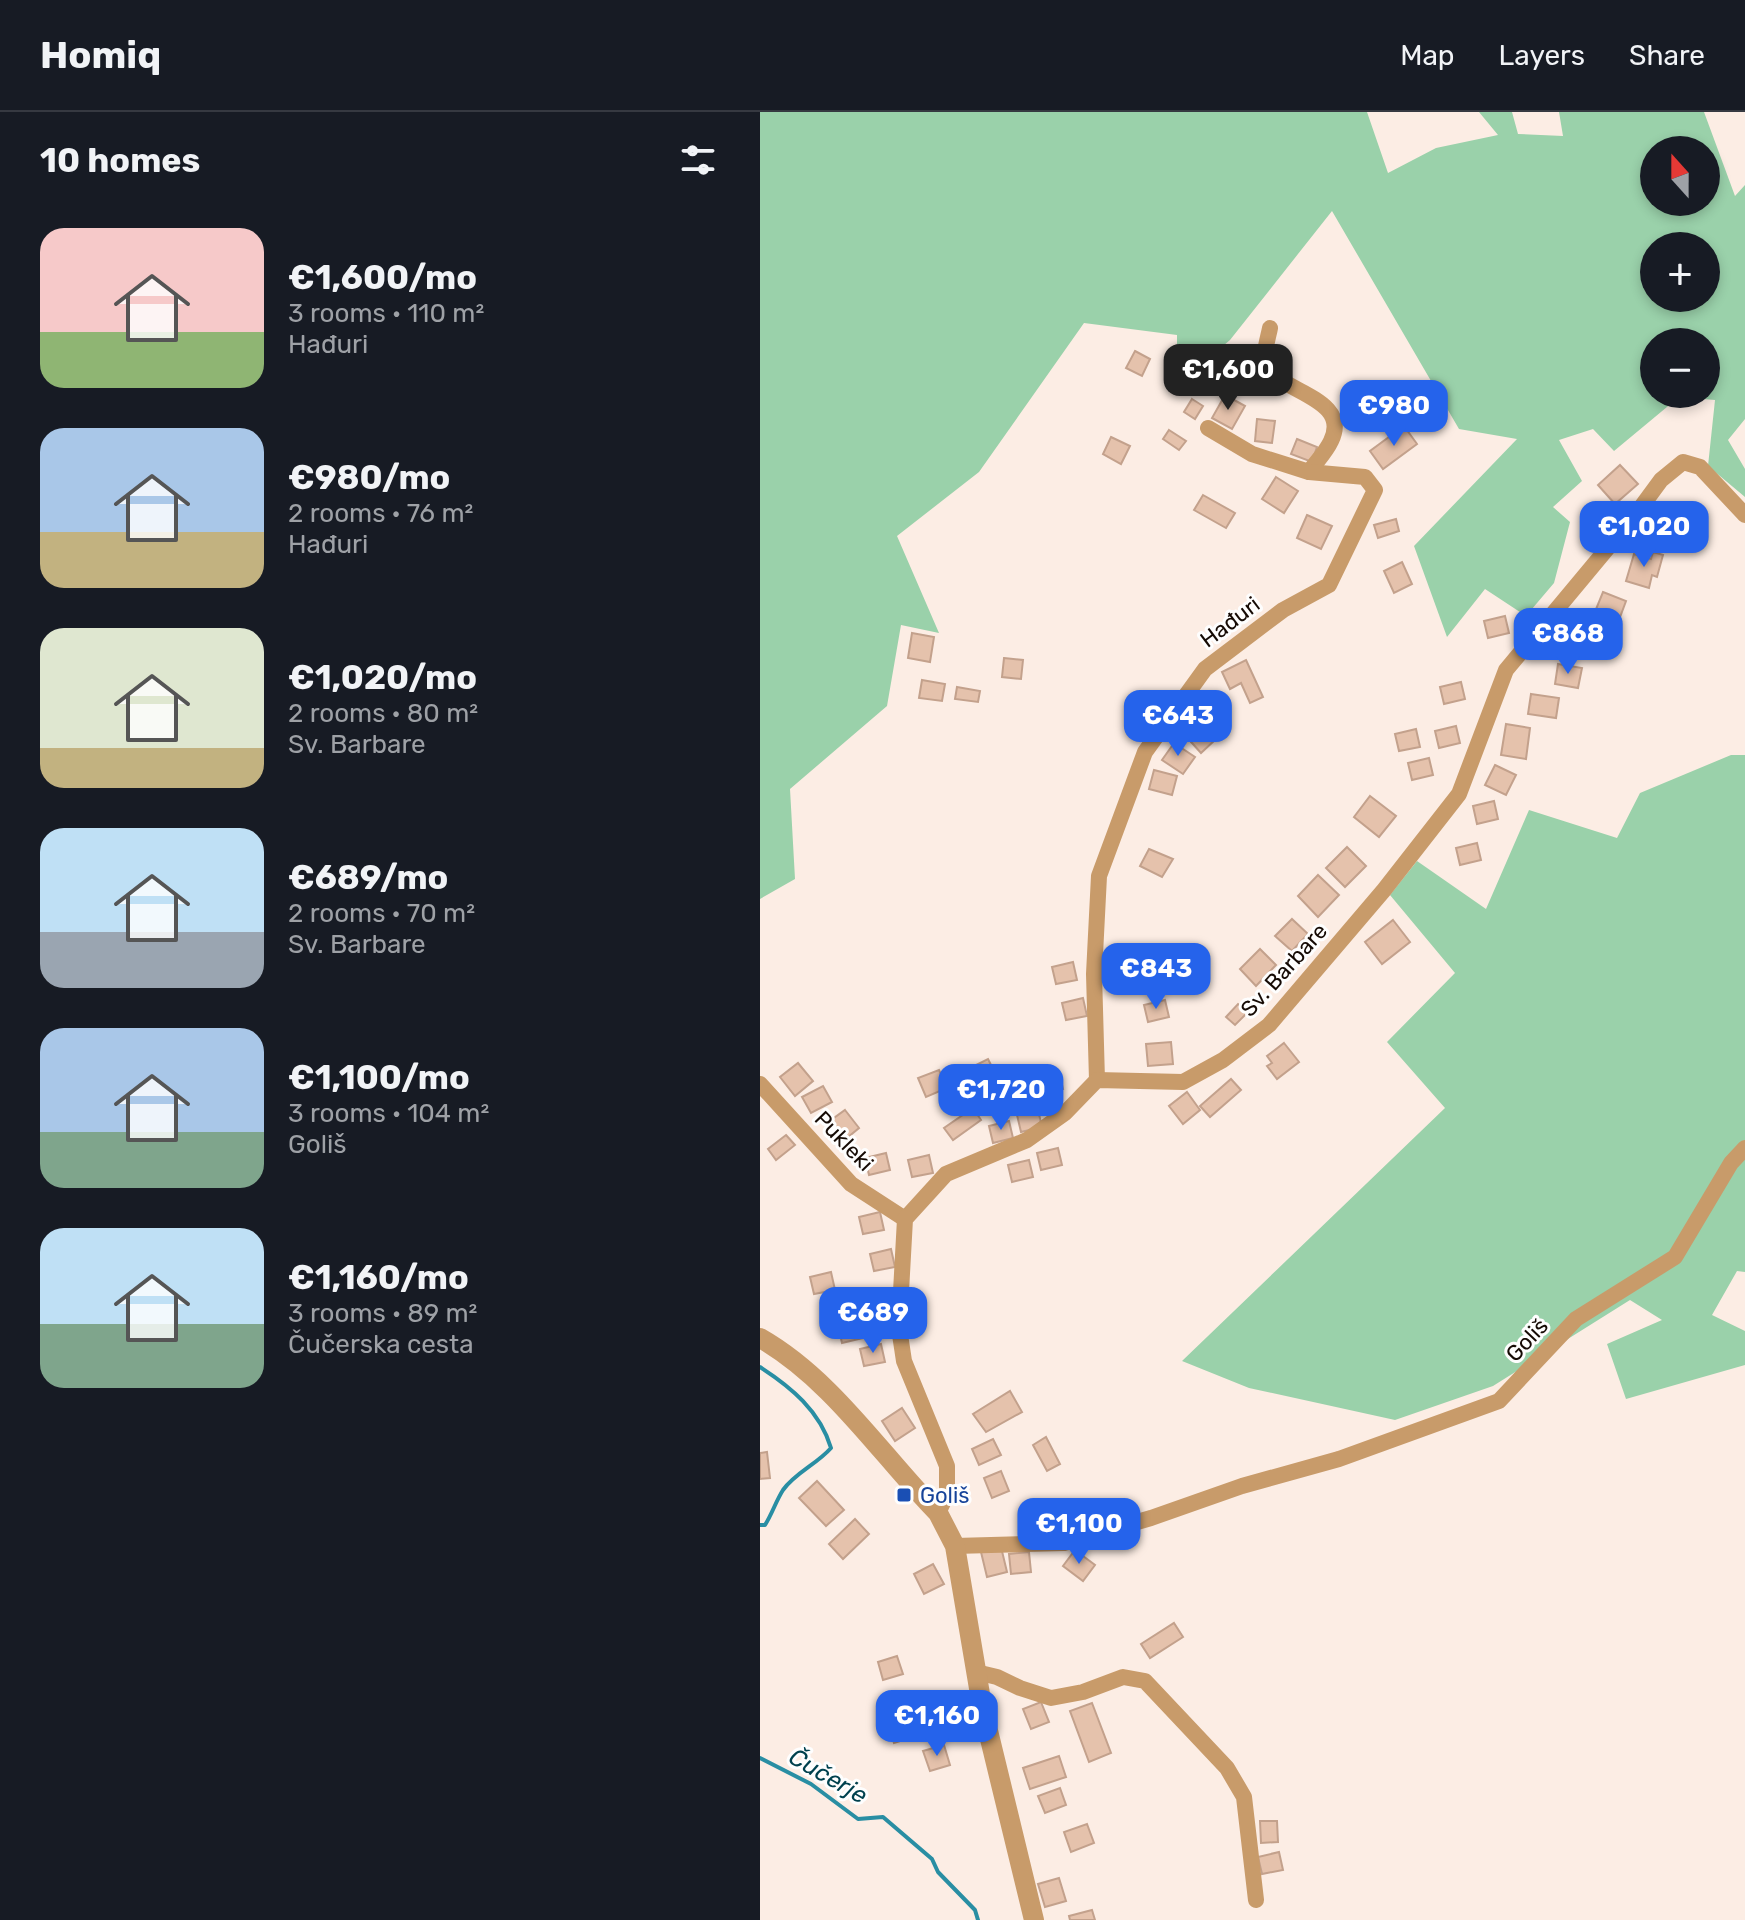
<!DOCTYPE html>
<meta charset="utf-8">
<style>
:root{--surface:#171b24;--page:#242831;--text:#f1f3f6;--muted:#9ea1a6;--line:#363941;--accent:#2563eb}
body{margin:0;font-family:Rubik,sans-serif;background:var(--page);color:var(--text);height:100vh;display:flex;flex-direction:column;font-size:30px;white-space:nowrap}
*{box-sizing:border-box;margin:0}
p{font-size:26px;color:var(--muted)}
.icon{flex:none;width:44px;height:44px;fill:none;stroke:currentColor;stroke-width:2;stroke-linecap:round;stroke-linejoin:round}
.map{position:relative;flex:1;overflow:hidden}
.sheet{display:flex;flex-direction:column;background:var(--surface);width:760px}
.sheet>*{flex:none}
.needle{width:52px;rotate:339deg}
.buttons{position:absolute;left:880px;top:24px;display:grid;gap:16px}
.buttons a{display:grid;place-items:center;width:80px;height:80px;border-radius:50%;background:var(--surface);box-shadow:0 4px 12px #0003;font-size:40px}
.price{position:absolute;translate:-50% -68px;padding:0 18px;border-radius:16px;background:var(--accent);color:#fff;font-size:26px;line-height:52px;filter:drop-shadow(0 2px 4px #0008)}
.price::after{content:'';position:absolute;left:50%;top:48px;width:24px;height:18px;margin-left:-12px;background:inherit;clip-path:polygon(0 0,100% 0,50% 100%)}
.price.on{background:#222;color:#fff}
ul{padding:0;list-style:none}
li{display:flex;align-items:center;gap:24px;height:200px;padding:0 40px}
li span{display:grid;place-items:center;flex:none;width:224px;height:160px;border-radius:24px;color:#555}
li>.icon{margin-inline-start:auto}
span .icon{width:96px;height:96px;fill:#fffc;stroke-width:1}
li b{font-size:34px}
h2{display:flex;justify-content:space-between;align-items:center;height:96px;padding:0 40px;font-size:34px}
header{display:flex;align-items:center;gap:48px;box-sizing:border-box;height:112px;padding:0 40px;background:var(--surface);border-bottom:2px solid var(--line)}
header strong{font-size:38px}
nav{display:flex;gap:44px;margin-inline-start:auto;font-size:28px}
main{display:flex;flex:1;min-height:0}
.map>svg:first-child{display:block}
</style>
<header>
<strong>Homiq</strong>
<nav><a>Map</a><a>Layers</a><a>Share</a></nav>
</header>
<main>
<section class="sheet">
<h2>10 homes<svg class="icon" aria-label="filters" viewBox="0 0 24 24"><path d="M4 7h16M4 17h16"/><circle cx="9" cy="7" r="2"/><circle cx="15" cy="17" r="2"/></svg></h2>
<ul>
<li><span style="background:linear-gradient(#f6c9c9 65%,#8fb573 0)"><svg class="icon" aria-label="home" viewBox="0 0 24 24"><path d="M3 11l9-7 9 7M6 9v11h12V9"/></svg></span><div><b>€1,600/mo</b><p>3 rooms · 110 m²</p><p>Hađuri</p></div></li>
<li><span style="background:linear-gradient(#a9c7e8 65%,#c2b280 0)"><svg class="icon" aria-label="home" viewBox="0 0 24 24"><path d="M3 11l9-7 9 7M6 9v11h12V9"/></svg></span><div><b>€980/mo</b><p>2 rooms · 76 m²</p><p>Hađuri</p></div></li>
<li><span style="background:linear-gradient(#dfe7d0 75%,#c2b280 0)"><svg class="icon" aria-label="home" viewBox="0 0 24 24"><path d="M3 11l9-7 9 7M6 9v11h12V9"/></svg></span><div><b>€1,020/mo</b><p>2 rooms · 80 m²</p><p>Sv. Barbare</p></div></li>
<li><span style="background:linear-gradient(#bfe0f5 65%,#9aa5b1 0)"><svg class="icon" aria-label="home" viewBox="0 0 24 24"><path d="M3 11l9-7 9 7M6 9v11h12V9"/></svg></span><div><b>€689/mo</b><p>2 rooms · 70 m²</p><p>Sv. Barbare</p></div></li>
<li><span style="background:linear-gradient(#a9c7e8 65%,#7fa58c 0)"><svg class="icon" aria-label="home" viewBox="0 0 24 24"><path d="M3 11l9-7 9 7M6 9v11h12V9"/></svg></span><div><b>€1,100/mo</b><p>3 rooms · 104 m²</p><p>Goliš</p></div></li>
<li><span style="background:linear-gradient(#bfe0f5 60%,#7fa58c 0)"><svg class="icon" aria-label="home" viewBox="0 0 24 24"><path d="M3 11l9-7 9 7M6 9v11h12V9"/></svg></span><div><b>€1,160/mo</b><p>3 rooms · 89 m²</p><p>Čučerska cesta</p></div></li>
</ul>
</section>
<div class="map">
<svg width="985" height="1808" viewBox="0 0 985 1808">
<rect width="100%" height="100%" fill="#fcede4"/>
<!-- green -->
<g fill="#9ad1aa" fill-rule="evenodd">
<path d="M0,0h607l21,61 48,-25 62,-13 -19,-23h33l6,22 45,2 -4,-24h145l31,84 10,-11v234l-17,21 17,29v28l-37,-31 7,-66 -36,-3 -65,54 -21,-22 -34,11 23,41 -29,26 17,15 -16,61 -28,33 -41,-27 -38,48 -33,-91 103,-107 -58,-10 -127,-218 -102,129 -53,45v-50l-93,-12 -105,149 -82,64 42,97 -38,-8 -14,81 -97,83 5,90 -35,20zM894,38h52v52h-52zM894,134h52v52h-52zM894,230h52v52h-52z"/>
<polygon points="971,643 985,643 985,1160 977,1159 952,1203 985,1219 985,1253 866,1287 847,1232 902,1208 870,1188 733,1274 635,1308 489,1276 422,1249 685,996 627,930 695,861 630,783 657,749 726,797 769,698 857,726 880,681"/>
</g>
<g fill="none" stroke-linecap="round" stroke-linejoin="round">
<!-- stream -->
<g stroke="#298ea3" stroke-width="4">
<path d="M0,1255c31,20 60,44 71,81 -14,16 -36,25 -48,42 -7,11 -11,24 -18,35h-5"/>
<polyline points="0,1646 51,1672 98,1707 123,1705 172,1747 178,1760 215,1798 218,1808"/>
</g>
</g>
<!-- building -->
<g fill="#e5c2ac" stroke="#c3a18c" stroke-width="2">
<polygon points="375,239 390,247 382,264 366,256"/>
<polygon points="465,283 485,294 472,317 452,306"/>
<polygon points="432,287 443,294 435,307 424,300"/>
<polygon points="497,307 515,309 512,331 495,329"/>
<polygon points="644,314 657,332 623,357 610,339"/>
<polygon points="409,318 426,329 419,338 403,327"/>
<polygon points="351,325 370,334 361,352 343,342"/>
<polygon points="537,327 557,335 552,350 531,342"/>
<polygon points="860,353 878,372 855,392 838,373"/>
<polygon points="516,365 538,379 524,401 502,387"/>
<polygon points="443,383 475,401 466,416 434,398"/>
<polygon points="547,403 572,414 561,437 537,426"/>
<polygon points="636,407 639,419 618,426 614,413"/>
<polygon points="893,440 903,443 897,465 892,463 889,476 866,469 874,442 891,447"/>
<polygon points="642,450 652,472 634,481 624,459"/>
<polygon points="843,480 866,489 856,516 832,507"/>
<polygon points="745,504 749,521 728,526 724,509"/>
<polygon points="152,521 174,525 170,550 148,546"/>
<polygon points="805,521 829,526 826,545 801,540"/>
<polygon points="244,546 263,548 261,567 242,565"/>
<polygon points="486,548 503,585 490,591 481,571 470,577 462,560"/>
<polygon points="798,552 822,556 818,576 795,572"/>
<polygon points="162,568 185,572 182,589 159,586"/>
<polygon points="701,570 705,587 684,592 680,575"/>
<polygon points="197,575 220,579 218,590 195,587"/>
<polygon points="771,582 799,586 796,606 768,602"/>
<polygon points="437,608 455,628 441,641 423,621"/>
<polygon points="746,612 770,616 766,647 741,643"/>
<polygon points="696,614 700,631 679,636 675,619"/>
<polygon points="656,617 660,635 639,639 635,622"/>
<polygon points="414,631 435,645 423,662 402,648"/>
<polygon points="669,646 673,663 652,668 648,651"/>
<polygon points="735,653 756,663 746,683 725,673"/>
<polygon points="394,658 417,664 412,683 389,677"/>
<polygon points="610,684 636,704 619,725 594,705"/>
<polygon points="734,689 738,707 717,712 713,694"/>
<polygon points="717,731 721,748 700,753 696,736"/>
<polygon points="587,735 606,754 585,775 566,756"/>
<polygon points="389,737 413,747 402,765 380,754"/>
<polygon points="558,763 579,783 558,805 538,784"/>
<polygon points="532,807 548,822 532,839 515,824"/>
<polygon points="633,808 650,830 622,852 605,830"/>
<polygon points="500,837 516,853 496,874 480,857"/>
<polygon points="313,850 317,868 296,872 292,855"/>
<polygon points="323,886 327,904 306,908 302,891"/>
<polygon points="405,888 409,905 388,910 384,893"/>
<polygon points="478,892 488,900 475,913 466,905"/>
<polygon points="411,930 413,952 388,954 386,932"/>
<polygon points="524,931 539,950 517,967 507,954 512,951 507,944"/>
<polygon points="228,947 238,967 200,985 195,974 212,966 208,957"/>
<polygon points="38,951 53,969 35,984 20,965"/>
<polygon points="179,958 187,976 166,985 158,966"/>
<polygon points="299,960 303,977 282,982 278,964"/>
<polygon points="471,967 481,978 450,1005 440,994"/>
<polygon points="257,971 261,988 240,993 236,976"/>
<polygon points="63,974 72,990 51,1001 42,985"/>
<polygon points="427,980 440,998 423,1012 409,994"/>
<polygon points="213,996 221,1008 193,1028 184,1016"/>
<polygon points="85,998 99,1016 82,1030 67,1011"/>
<polygon points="278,998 282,1015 261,1020 257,1003"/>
<polygon points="249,1009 253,1026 233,1031 229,1014"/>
<polygon points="26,1023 35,1033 16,1048 8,1037"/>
<polygon points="298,1036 302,1053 281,1058 277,1041"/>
<polygon points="126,1041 130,1058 109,1063 105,1046"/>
<polygon points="169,1043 173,1061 152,1065 148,1048"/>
<polygon points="269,1048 273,1065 252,1070 248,1053"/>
<polygon points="120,1100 124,1118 103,1122 99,1105"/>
<polygon points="131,1137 135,1155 114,1159 110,1142"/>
<polygon points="71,1160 75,1178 54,1182 50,1165"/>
<polygon points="99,1209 103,1226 82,1231 78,1213"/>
<polygon points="121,1232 125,1250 104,1254 100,1237"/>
<polygon points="250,1279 262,1300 226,1320 213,1302"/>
<polygon points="142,1296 155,1316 135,1329 122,1309"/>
<polygon points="286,1325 300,1352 287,1359 273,1333"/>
<polygon points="233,1327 241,1343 219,1353 212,1337"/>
<polygon points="7,1340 10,1366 0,1367 0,1341"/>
<polygon points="241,1359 249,1379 232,1386 224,1366"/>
<polygon points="57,1369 84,1398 66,1414 39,1386"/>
<polygon points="95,1407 109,1422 83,1447 69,1432"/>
<polygon points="241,1435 247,1460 227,1465 221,1440"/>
<polygon points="315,1438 335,1453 323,1469 303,1454"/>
<polygon points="269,1440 271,1460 251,1462 249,1442"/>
<polygon points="173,1452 184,1472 164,1482 154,1462"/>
<polygon points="414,1511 423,1525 390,1546 381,1532"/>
<polygon points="137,1544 143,1562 123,1568 118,1550"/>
<polygon points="281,1590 289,1610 271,1617 263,1597"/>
<polygon points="332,1591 351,1641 329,1650 310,1599"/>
<polygon points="156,1602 162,1622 134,1631 128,1611"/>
<polygon points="184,1633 190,1653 170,1659 163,1639"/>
<polygon points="299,1644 306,1665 270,1677 263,1656"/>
<polygon points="300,1676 306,1693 285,1701 278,1684"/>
<polygon points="500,1709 517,1709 518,1730 501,1731"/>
<polygon points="327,1712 334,1731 311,1740 304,1720"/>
<polygon points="519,1740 523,1758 502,1762 498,1745"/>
<polygon points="299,1766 306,1789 285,1795 278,1772"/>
<polygon points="332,1798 335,1808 310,1808 309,1804"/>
</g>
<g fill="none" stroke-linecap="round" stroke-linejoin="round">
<!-- minor -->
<g stroke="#c89b6a" stroke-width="16">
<path d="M510,216c-2,11 -8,27 -3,38 12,26 85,32 64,75 -5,11 -15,21 -22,31"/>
<polyline points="337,968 334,862 339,764 385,640 445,557 523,498 569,473 615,378 605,365 549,360 492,342 448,316"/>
<polyline points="0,972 91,1072 145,1107"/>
<polyline points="178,1401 187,1382 187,1354 144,1249 139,1216 145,1107 186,1062 267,1028 305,1001 337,968 423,970 463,948 509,913 624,778 699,682 746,558 876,402 901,368 923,350 940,355 985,403"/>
<polyline points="195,1434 304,1431 391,1406 482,1374 579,1347 739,1289 816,1207 915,1145 971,1051 985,1036"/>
<polyline points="216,1560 237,1565 260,1576 291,1586 323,1580 363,1565 385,1569 467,1656 484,1685 496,1788"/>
</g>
<!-- tertiary -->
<path stroke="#c89b6a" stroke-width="20" d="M0,1226c72,41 121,117 178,175l17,33 27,160 52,214"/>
</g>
<!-- markers -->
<rect fill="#1a4fb4" stroke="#fefefe" stroke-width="3" x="136" y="1375" width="16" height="16" rx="4"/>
<g text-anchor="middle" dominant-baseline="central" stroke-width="6" stroke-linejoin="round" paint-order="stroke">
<!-- street labels -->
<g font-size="22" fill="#150a04" stroke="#fefefe">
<text transform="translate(470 510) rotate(-37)">Hađuri</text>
<text transform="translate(524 858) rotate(-48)">Sv. Barbare</text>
<text transform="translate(84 1029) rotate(46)">Pukleki</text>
<text transform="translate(767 1228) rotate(-47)">Goliš</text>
</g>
<!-- transit labels -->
<g font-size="22" fill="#164399" stroke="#fefefe" text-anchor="start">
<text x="160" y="1383">Goliš</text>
</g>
<!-- water labels -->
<g font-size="24" font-style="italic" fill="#00414e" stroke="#fefefe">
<text transform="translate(68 1664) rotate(30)">Čučerje</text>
</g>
</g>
</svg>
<div class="buttons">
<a><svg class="needle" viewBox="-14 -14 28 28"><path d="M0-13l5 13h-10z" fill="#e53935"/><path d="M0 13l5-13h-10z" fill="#9ea1a6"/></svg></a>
<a>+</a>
<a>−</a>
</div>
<b class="price on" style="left:468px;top:300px">€1,600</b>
<b class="price" style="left:634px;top:336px">€980</b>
<b class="price" style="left:884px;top:457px">€1,020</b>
<b class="price" style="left:808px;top:564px">€868</b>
<b class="price" style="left:418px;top:646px">€643</b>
<b class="price" style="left:396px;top:899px">€843</b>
<b class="price" style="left:241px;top:1020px">€1,720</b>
<b class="price" style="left:113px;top:1243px">€689</b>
<b class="price" style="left:319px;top:1454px">€1,100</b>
<b class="price" style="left:177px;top:1646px">€1,160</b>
</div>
</main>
